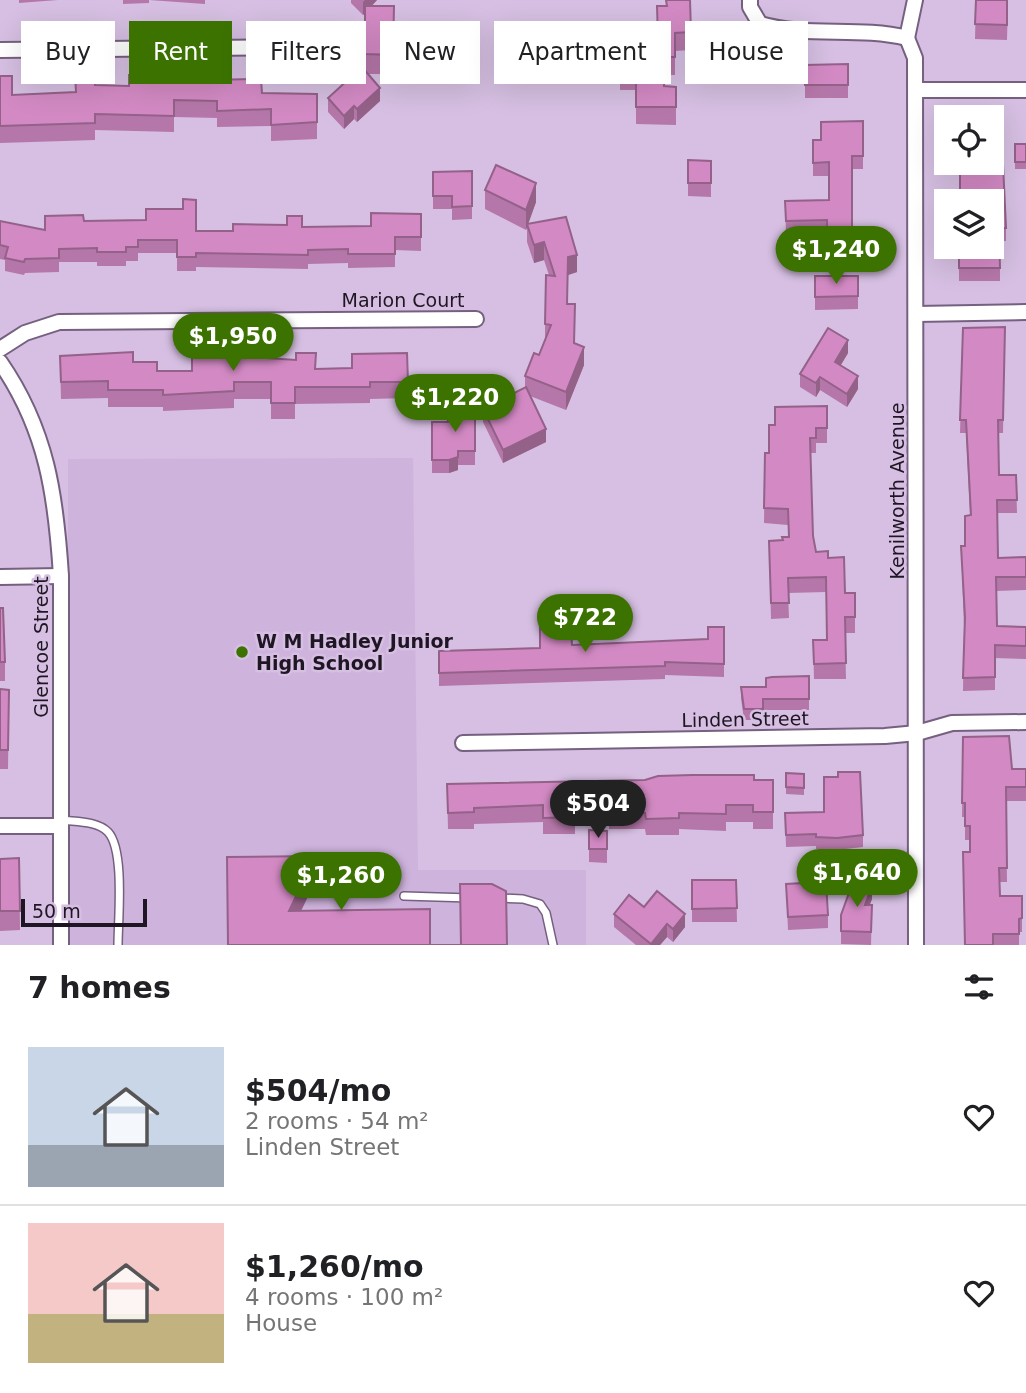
<!DOCTYPE html>
<meta charset="utf-8">
<style>
:root{--surface:#fff;--page:#f6f6f6;--text:#202124;--muted:#757577;--line:#e0e0e0;--accent:#3b7200}
body{margin:0;font-family:"DejaVu Sans",sans-serif;background:var(--page);color:var(--text);height:100vh;display:flex;flex-direction:column;font-size:26px;white-space:nowrap}
*{box-sizing:border-box;margin:0}
p{font-size:23px;color:var(--muted)}
.icon{flex:none;width:38px;height:38px;fill:none;stroke:currentColor;stroke-width:2;stroke-linecap:round;stroke-linejoin:round}
.map{position:relative;height:945px;overflow:hidden}
.sheet{display:flex;flex-direction:column;background:var(--surface);flex:1}
.sheet>*{flex:none}
.top-card{position:absolute;left:21px;top:21px;width:985px;height:63px;display:flex;gap:14px}
.controls{position:absolute;left:934px;top:105px;display:grid;gap:14px}
.controls a{display:grid;place-items:center;width:70px;height:70px;border-radius:0px;background:var(--surface);box-shadow:0 7px 28px #0002;font-size:35px}
.scale{position:absolute;left:21px;bottom:18px;width:126px;box-sizing:border-box;padding-left:7px;border:4px solid #1f1623;border-top:0;font-size:19px;line-height:24px;white-space:nowrap;color:#1f1623;-webkit-text-stroke:5px #d6bfe2;paint-order:stroke}
.price{position:absolute;translate:-50% -60px;padding:0 16px;border-radius:24px;background:var(--accent);color:#fff;font-size:23px;line-height:46px;filter:drop-shadow(0 2px 4px #0008)}
.price::after{content:'';position:absolute;left:50%;top:42px;width:21px;height:16px;margin-left:-10px;background:inherit;clip-path:polygon(0 0,100% 0,50% 100%)}
.price.current{background:#222;color:#fff}
ul{padding:0;list-style:none}
li{display:flex;align-items:center;gap:21px;height:175px;padding:0 28px}
li+li{border-top:2px solid var(--line)}
li span{display:grid;place-items:center;flex:none;width:196px;height:140px;border-radius:0px;color:#555}
li>.icon{margin-inline-start:auto}
span .icon{width:84px;height:84px;fill:#fffc;stroke-width:1}
li b{font-size:30px}
h2{display:flex;justify-content:space-between;align-items:center;height:84px;padding:0 28px;font-size:30px}
.pill{padding:0 24px;border-radius:0px;background:var(--surface);box-shadow:0 7px 28px #0002;font-size:24px;line-height:63px}
.pill.current{background:var(--accent);color:#fff}
.map>svg:first-child{display:block}
</style>
<div class="map">
<svg width="1026" height="945" viewBox="0 0 1026 945">
<rect width="100%" height="100%" fill="#d6bfe2"/>
<!-- built -->
<polygon fill="#ceb3dc" points="413,458 418,870 586,870 586,945 68,945 68,459"/>
<g fill="none" stroke-linecap="round" stroke-linejoin="round">
<!-- lane casing -->
<g stroke="#756080" stroke-width="10">
<g id="lane">
<path d="M62,820c15,2 35,1 46,12 17,18 10,88 10,113"/>
<polyline points="404,896 470,898"/>
<polyline points="499,898 523,899 540,904 546,913 553,945"/>
</g>
</g>
<!-- street casing -->
<g stroke="#756080" stroke-width="18">
<g id="street">
<path d="M750,0v7l10,17c48,14 98,2 147,14"/>
<polyline points="907,38 915,58 916,945"/>
<polyline points="907,38 915,0"/>
<polyline points="0,50 298,47"/>
<polyline points="916,90 1026,90"/>
<polyline points="916,314 1026,312"/>
<polyline points="0,349 25,333 59,322 476,319"/>
<path d="M0,362c47,68 56,134 61,214v369"/>
<polyline points="0,577 61,576"/>
<polyline points="463,743 885,736 917,733 952,723 1026,722"/>
<polyline points="0,826 61,826"/>
</g>
</g>
<!-- lane -->
<use href="#lane" stroke="#fff" stroke-width="7"/>
<!-- street -->
<use href="#street" stroke="#fff" stroke-width="14"/>
</g>
<!-- wall -->
<g fill="#b577a9">
<polygon points="19,0 58,0 19,3"/>
<polygon points="123,0 205,0 205,4 149,0 149,3 123,4"/>
<polygon points="351,0 377,0 372,6 394,6 393,74 368,74 380,101 357,122 354,119 344,129 328,112 328,98 365,70 365,13 363,15 351,3"/>
<polygon points="690,0 691,50 675,51 675,75 665,75 665,86 676,87 676,125 636,124 636,90 620,90 620,40 658,41 657,6 666,6"/>
<polygon points="976,0 1008,0 1007,40 975,39"/>
<polygon points="848,64 848,98 805,98 805,65"/>
<polygon points="0,76 12,95 75,92 95,85 129,86 190,79 262,93 317,94 317,139 271,141 271,126 217,127 217,118 174,117 174,132 95,130 95,140 0,143"/>
<polygon points="863,121 863,169 852,169 852,262 837,261 837,253 827,252 827,234 786,234 785,201 829,200 829,176 813,176 813,140 821,140"/>
<rect x="992" y="122" width="5" height="29"/>
<rect x="1015" y="144" width="11" height="25"/>
<polygon points="688,160 711,161 711,197 688,196"/>
<polygon points="966,165 1006,228 1006,241 1000,241 1000,281 959,281 959,247"/>
<polygon points="472,171 472,219 452,220 452,209 433,209 433,172"/>
<polygon points="485,190 536,202 528,224 577,272 568,275 567,304 574,343 584,365 566,410 530,396 546,442 503,463 483,422 483,409 525,387 525,376 539,355 545,340 545,324 549,275 544,260 534,263 527,242 527,227 526,230 485,209"/>
<polygon points="421,214 421,251 395,250 395,267 348,268 348,263 308,264 308,269 196,267 196,271 177,271 177,253 138,253 138,261 126,261 126,266 97,266 97,262 59,262 59,272 25,273 24,275 5,271 5,260 0,259 0,221 45,230 84,221 196,231 233,231 302,227 371,226"/>
<polygon points="815,276 858,276 858,309 815,310"/>
<polygon points="1005,327 1003,433 998,433 999,475 1016,475 1017,513 997,513 998,558 1026,557 1026,590 996,591 997,626 1026,627 1026,659 995,658 995,690 963,691 964,626 961,546 965,546 970,515 966,433 960,433 963,328"/>
<polygon points="407,353 408,398 370,399 370,403 295,404 295,419 271,419 271,399 234,399 234,408 163,411 163,407 108,407 108,398 61,399 60,356 133,362 157,371 352,368"/>
<polygon points="848,353 840,366 858,389 847,407 820,390 816,397 800,387 800,374"/>
<polygon points="475,403 475,465 458,465 458,470 449,473 432,473 432,422 448,422"/>
<polygon points="827,406 827,443 816,443 816,453 810,453 813,536 816,552 828,558 845,593 855,593 855,633 845,633 846,679 814,679 813,640 826,640 826,592 788,593 789,618 771,619 769,541 782,540 788,537 788,525 764,523 765,453 769,453 775,425"/>
<polygon points="0,608 5,662 5,681 0,681"/>
<polygon points="724,627 724,677 665,675 665,679 439,686 439,651 540,648 572,645 708,639"/>
<polygon points="809,676 809,710 763,710 763,720 744,720 741,698 741,687 766,687"/>
<polygon points="0,689 9,690 8,769 0,769"/>
<polygon points="963,737 1012,769 1026,769 1026,801 1006,801 1007,882 999,882 1000,896 1022,896 1022,932 1019,932 1019,945 964,945 970,852 970,840 965,840 965,817 962,817"/>
<polygon points="786,773 804,774 804,795 786,794"/>
<polygon points="773,780 773,829 753,829 753,822 726,822 726,831 679,829 679,835 646,835 645,829 609,829 609,818 575,817 575,834 543,834 543,822 474,824 474,829 448,829 447,784"/>
<polygon points="824,812 863,835 863,847 837,850 816,849 816,846 786,847 785,813"/>
<polygon points="589,830 607,831 607,863 589,862"/>
<polygon points="19,858 20,930 0,931 0,859"/>
<polygon points="692,880 736,880 737,922 692,922"/>
<polygon points="817,882 828,915 828,928 788,930 786,884"/>
<polygon points="872,899 869,905 872,905 871,945 841,944 841,915"/>
<polygon points="644,907 685,927 673,942 667,937 660,945 636,945 614,927 614,914"/>
</g>
<!-- shaded-wall -->
<g fill="#946189">
<polygon points="365,0 377,0 363,15 363,2"/>
<polygon points="380,88 380,101 357,122 357,109"/>
<polygon points="354,106 354,119 344,129 344,116"/>
<polygon points="536,183 536,202 526,230 526,210"/>
<polygon points="544,242 544,260 534,263 534,245"/>
<polygon points="577,255 577,272 568,275 568,257"/>
<polygon points="848,340 848,353 835,375 835,362"/>
<polygon points="584,347 584,365 566,410 566,392"/>
<polygon points="858,376 858,389 847,407 847,394"/>
<polygon points="820,377 820,390 816,397 816,383"/>
<polygon points="546,429 546,442 503,463 503,450"/>
<polygon points="458,457 458,470 449,473 449,460"/>
<polygon points="315,856 315,882 289,936 289,911"/>
<polygon points="872,886 872,899 865,918 865,905"/>
<polygon points="685,914 685,927 673,942 673,929"/>
<polygon points="667,924 667,937 660,945 651,945"/>
</g>
<!-- building -->
<g fill="#d38ac4" stroke="#946189" stroke-width="2">
<polygon points="666,0 690,0 691,32 675,33 675,57 665,57 664,86 676,87 676,107 636,107 636,73 620,73 620,40 658,41 657,6 667,6"/>
<polygon points="976,0 1007,0 1007,25 975,24"/>
<polygon points="365,6 394,6 393,55 365,54"/>
<polygon points="848,64 848,85 805,85 805,65"/>
<polygon points="362,67 380,88 357,109 354,106 344,116 328,98"/>
<polygon points="75,74 95,74 95,85 129,86 129,75 190,75 190,79 205,80 261,79 262,93 317,94 317,122 271,125 271,109 217,111 217,101 174,100 174,116 95,114 95,123 0,126 0,76 12,76 12,95 76,92"/>
<polygon points="863,121 863,156 852,156 852,249 837,248 837,239 827,239 827,220 786,221 785,201 829,200 829,162 813,163 813,140 821,140 821,122"/>
<polygon points="992,122 997,122 997,137 992,138"/>
<rect x="1015" y="144" width="11" height="18"/>
<polygon points="688,160 711,161 711,183 688,183"/>
<polygon points="966,163 1003,164 1006,228 999,228 1000,268 959,268 959,247 992,247 992,201 960,201 960,165 966,165"/>
<polygon points="496,165 536,183 526,210 485,190"/>
<polygon points="472,171 472,206 452,207 452,196 433,196 433,172"/>
<polygon points="183,199 196,200 196,231 233,231 233,224 287,225 287,216 302,216 302,227 371,226 371,213 421,214 421,237 395,237 395,254 348,254 348,249 308,250 308,255 196,253 196,257 177,257 177,240 138,240 138,247 126,247 126,252 97,252 97,248 59,249 59,258 25,259 24,262 5,258 8,247 0,245 0,221 45,230 45,216 83,215 84,221 146,220 146,209 183,209"/>
<polygon points="566,217 577,255 568,257 567,304 575,304 574,343 584,347 566,392 525,376 534,353 539,355 551,325 545,324 546,275 555,276 544,242 534,245 527,224"/>
<polygon points="815,276 858,276 858,296 815,297"/>
<polygon points="1005,327 1003,420 998,420 999,475 1016,475 1017,500 997,500 998,558 1026,557 1026,577 996,577 997,626 1026,627 1026,646 995,645 995,677 963,678 965,617 961,546 965,546 965,516 971,515 966,420 960,420 963,328"/>
<polygon points="828,328 848,340 835,362 858,376 847,394 820,377 816,383 800,374"/>
<polygon points="133,352 133,362 157,362 157,371 192,371 192,353 296,360 296,353 316,353 315,369 352,368 352,354 407,353 408,382 370,382 370,387 295,387 295,403 271,403 271,382 234,382 234,391 163,395 163,390 108,390 108,381 61,382 60,356"/>
<polygon points="526,387 546,429 503,450 483,409"/>
<polygon points="455,403 475,403 475,451 458,451 458,457 449,460 432,460 432,422 448,422 448,418 455,418"/>
<polygon points="827,406 827,428 816,428 816,438 810,438 813,536 816,552 828,551 828,558 844,557 845,593 855,593 855,617 845,617 846,663 814,664 813,640 827,640 826,577 788,578 789,603 771,603 769,541 783,540 782,537 789,537 788,509 764,508 765,453 769,453 769,425 775,425 775,407"/>
<polygon points="0,608 3,608 5,662 0,662"/>
<polygon points="540,626 571,626 572,645 708,639 708,627 724,627 724,664 665,662 665,666 439,673 439,651 540,648"/>
<polygon points="809,676 809,699 763,699 763,709 744,709 741,687 766,687 766,678 772,677"/>
<polygon points="0,689 9,690 8,750 0,750"/>
<polygon points="1009,736 1012,769 1026,769 1026,787 1006,787 1007,868 999,868 1000,896 1022,896 1022,918 1019,919 1019,934 993,934 993,945 965,945 963,852 970,852 970,826 965,826 965,803 962,803 963,737"/>
<polygon points="838,772 860,772 863,835 837,838 816,837 816,834 786,835 785,813 824,812 824,777 838,777"/>
<polygon points="786,773 804,774 804,788 786,787"/>
<polygon points="692,775 754,775 754,780 773,780 773,812 753,812 753,805 726,805 726,814 679,813 679,818 646,819 645,813 609,812 609,802 575,801 575,817 543,818 543,805 474,808 474,812 448,813 447,784 645,780 658,776"/>
<polygon points="589,830 607,831 607,849 589,849"/>
<polygon points="315,856 289,911 430,909 430,945 461,945 460,884 492,884 506,891 507,945 228,945 227,857"/>
<polygon points="19,858 20,911 0,911 0,859"/>
<polygon points="816,873 817,882 826,882 828,915 788,917 786,884 803,883 802,874"/>
<polygon points="854,879 872,886 865,905 872,905 871,932 841,931 841,915"/>
<polygon points="692,880 736,880 737,908 692,909"/>
<polygon points="657,891 685,914 673,929 667,924 651,944 614,914 629,895 644,907"/>
</g>
<!-- markers -->
<circle fill="#3b7200" stroke="#d6bfe2" stroke-width="2.5" cx="242" cy="652" r="7"/>
<g text-anchor="middle" dominant-baseline="central" stroke-width="5" stroke-linejoin="round" paint-order="stroke">
<!-- street labels -->
<g font-size="19" fill="#1f1623" stroke="#d6bfe2">
<text x="403" y="300">Marion Court</text>
<text transform="translate(897 491) rotate(-90)">Kenilworth Avenue</text>
<text transform="translate(41 647) rotate(-90)">Glencoe Street</text>
<text transform="translate(745 719) rotate(-1)">Linden Street</text>
</g>
<!-- poi labels -->
<g font-size="19" font-weight="bold" fill="#1f1623" stroke="#d6bfe2" text-anchor="start">
<text x="256" y="641">W M Hadley Junior<tspan x="256" dy="22">High School</tspan></text>
</g>
</g>
</svg>
<div class="controls">
<a><svg class="icon" aria-label="locate" viewBox="0 0 24 24"><circle cx="12" cy="12" r="6"/><path d="M12 2v4M12 18v4M2 12h4M18 12h4"/></svg></a>
<a><svg class="icon" aria-label="layers" viewBox="0 0 24 24"><path d="M12 4l9 5-9 5-9-5zM3 14l9 5 9-5"/></svg></a>
</div>
<div class="scale">50 m</div>
<b class="price" style="left:836px;top:286px">$1,240</b>
<b class="price" style="left:233px;top:373px">$1,950</b>
<b class="price" style="left:455px;top:434px">$1,220</b>
<b class="price" style="left:585px;top:654px">$722</b>
<b class="price current" style="left:598px;top:840px">$504</b>
<b class="price" style="left:857px;top:909px">$1,640</b>
<b class="price" style="left:341px;top:912px">$1,260</b>
<div class="top-card">
<a class="pill">Buy</a>
<a class="pill current">Rent</a>
<a class="pill">Filters</a>
<a class="pill">New</a>
<a class="pill">Apartment</a>
<a class="pill">House</a>
</div>
</div>
<section class="sheet">
<h2>7 homes<svg class="icon" aria-label="filters" viewBox="0 0 24 24"><path d="M4 7h16M4 17h16"/><circle cx="9" cy="7" r="2"/><circle cx="15" cy="17" r="2"/></svg></h2>
<ul>
<li><span style="background:linear-gradient(#c9d6e8 70%,#9aa5b1 0)"><svg class="icon" aria-label="home" viewBox="0 0 24 24"><path d="M3 11l9-7 9 7M6 9v11h12V9"/></svg></span><div><b>$504/mo</b><p>2 rooms · 54 m²</p><p>Linden Street</p></div><svg class="icon" aria-label="heart" viewBox="0 0 24 24"><path d="M12 20l-8-8c-3-5 5-10 8-4 3-6 11-1 8 4z"/></svg></li>
<li><span style="background:linear-gradient(#f6c9c9 65%,#c2b280 0)"><svg class="icon" aria-label="home" viewBox="0 0 24 24"><path d="M3 11l9-7 9 7M6 9v11h12V9"/></svg></span><div><b>$1,260/mo</b><p>4 rooms · 100 m²</p><p>House</p></div><svg class="icon" aria-label="heart" viewBox="0 0 24 24"><path d="M12 20l-8-8c-3-5 5-10 8-4 3-6 11-1 8 4z"/></svg></li>
</ul>
</section>
